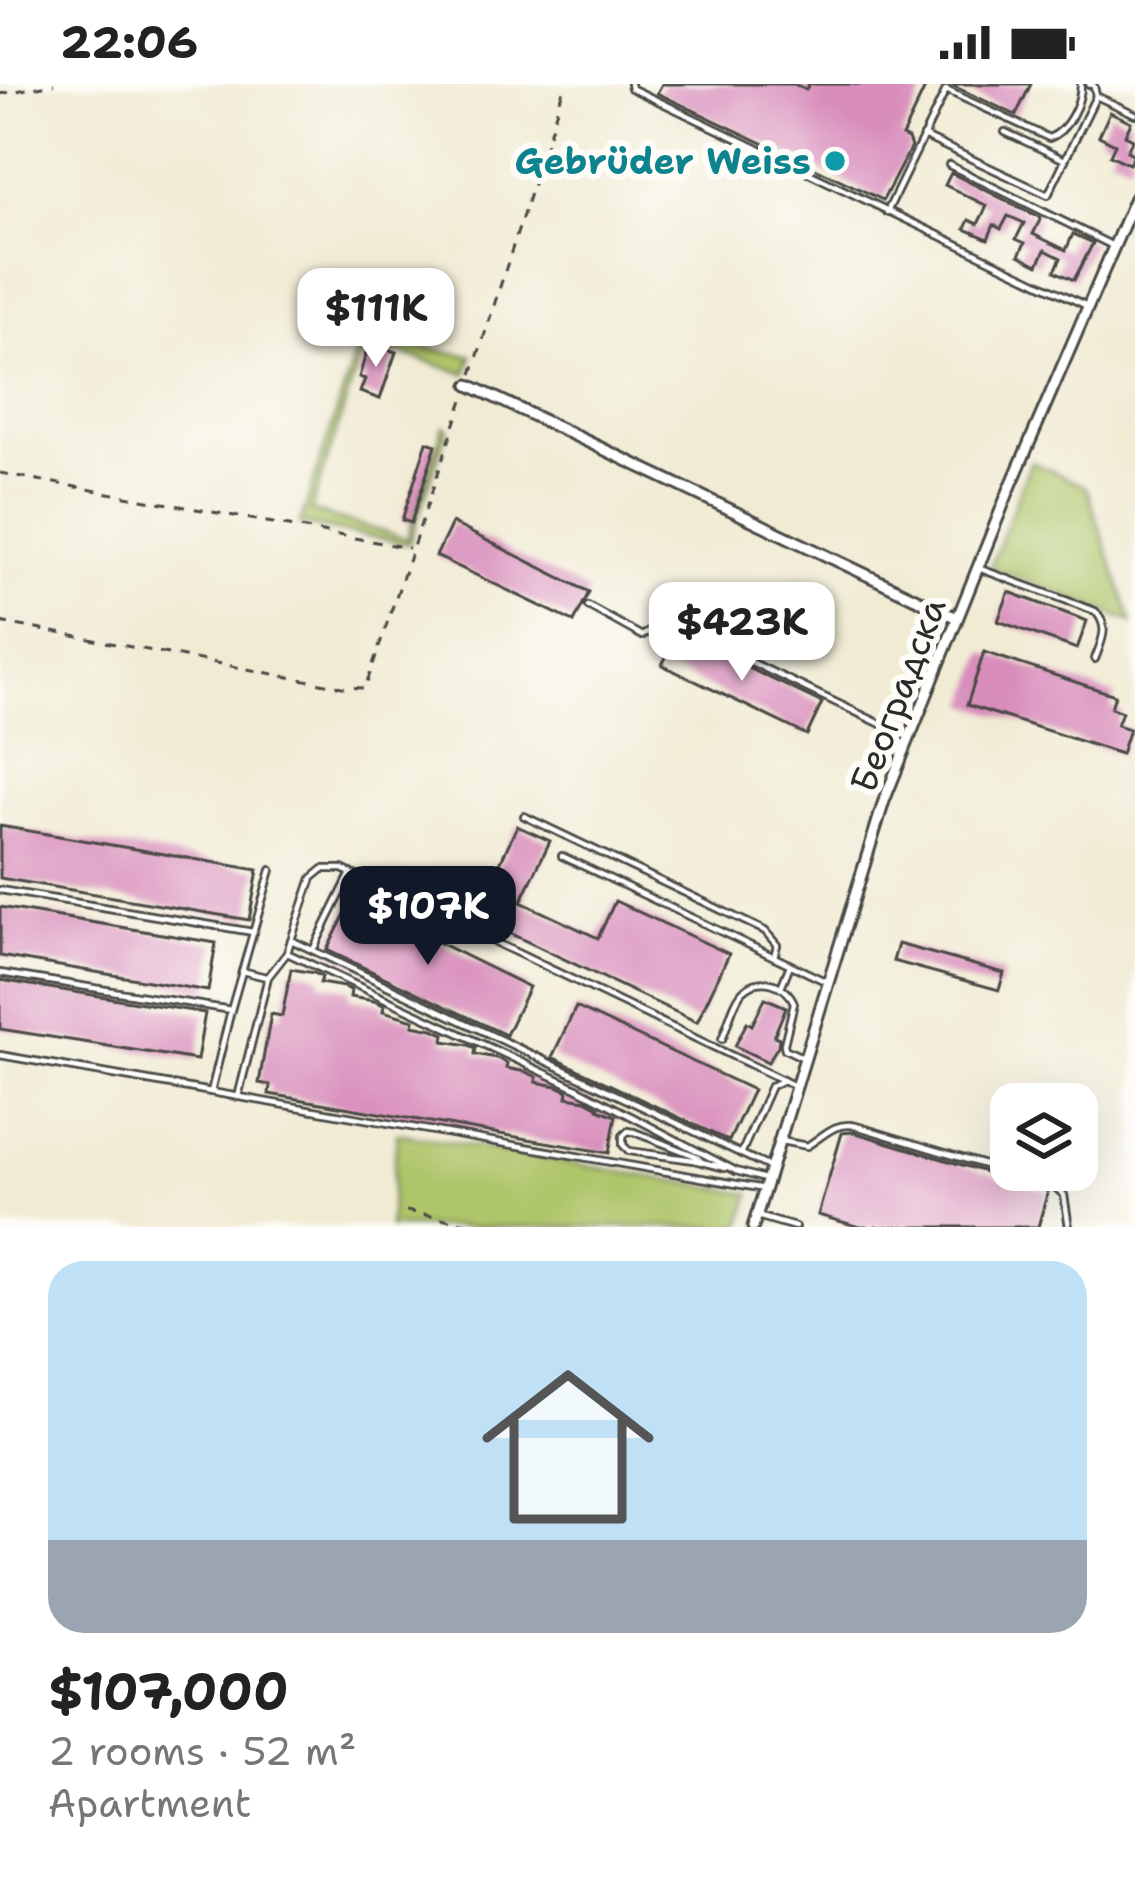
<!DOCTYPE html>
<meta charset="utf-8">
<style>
:root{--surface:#fff;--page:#f6f6f6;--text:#222;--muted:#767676;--line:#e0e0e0;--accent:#111827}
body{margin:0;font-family:"Shantell Sans",sans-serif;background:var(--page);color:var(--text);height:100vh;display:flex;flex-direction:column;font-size:45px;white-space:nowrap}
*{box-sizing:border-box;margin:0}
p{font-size:39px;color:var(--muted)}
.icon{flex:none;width:66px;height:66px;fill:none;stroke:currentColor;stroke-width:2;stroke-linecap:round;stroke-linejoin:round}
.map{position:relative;height:1143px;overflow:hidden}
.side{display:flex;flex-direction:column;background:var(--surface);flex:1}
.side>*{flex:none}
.buttons{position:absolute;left:990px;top:999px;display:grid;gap:24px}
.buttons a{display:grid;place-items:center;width:108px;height:108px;border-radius:24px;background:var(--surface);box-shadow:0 12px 48px #0002;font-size:60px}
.price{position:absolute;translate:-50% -102px;padding:0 27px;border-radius:24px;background:#fff;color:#222;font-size:39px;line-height:78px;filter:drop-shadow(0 3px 6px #0008)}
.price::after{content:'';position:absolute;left:50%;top:72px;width:36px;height:27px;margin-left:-18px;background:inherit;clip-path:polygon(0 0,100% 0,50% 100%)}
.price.active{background:var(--accent);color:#fff}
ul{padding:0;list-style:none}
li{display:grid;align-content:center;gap:24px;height:636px;padding:0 48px}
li+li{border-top:3px solid var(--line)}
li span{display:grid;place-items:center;height:372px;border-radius:36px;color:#555}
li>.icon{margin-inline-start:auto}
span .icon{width:216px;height:216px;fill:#fffc;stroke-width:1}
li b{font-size:51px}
.status{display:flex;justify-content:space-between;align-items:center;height:84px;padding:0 60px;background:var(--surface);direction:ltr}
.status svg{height:33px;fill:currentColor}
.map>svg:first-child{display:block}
</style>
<div class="status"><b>22:06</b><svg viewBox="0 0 49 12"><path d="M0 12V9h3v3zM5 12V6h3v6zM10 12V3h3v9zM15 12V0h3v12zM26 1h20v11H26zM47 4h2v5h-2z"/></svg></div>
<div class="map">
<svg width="1135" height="1143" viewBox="0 0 1135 1143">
<rect width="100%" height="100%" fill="#fdfcf7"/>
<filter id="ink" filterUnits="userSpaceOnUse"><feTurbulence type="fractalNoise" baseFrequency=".00833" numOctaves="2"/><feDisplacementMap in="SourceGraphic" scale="24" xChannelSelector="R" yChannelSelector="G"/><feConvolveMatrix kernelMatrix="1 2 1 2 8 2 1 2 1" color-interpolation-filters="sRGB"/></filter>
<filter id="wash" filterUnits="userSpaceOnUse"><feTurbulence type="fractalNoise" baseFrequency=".004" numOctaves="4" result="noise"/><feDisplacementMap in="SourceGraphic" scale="48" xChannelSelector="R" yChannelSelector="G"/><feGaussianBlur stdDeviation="2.7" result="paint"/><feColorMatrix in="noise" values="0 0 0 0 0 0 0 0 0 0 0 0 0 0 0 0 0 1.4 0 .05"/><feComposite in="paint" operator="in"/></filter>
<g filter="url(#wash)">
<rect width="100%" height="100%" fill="#f1ebd4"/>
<!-- green -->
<g fill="#aec569" stroke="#6c784a" stroke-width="3">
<polygon points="361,253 472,272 466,290 365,258 311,427 407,455 443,342 448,344 409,460 300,440"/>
<polygon points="1031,377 1086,403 1132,538 990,483"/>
<polygon points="397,1049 751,1110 741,1143 389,1143"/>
</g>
<g id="blocks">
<!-- building -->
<g fill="#d88dbb">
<polygon points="662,0 794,0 806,6 809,0 927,0 902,52 908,55 911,63 883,116 657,9"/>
<polygon points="949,0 1031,0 1016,31"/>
<polygon points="1110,28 1131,38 1125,51 1133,55 1127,67 1134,71 1129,80 1110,71 1115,60 1099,52"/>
<polygon points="951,89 1041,134 1033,150 1066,166 1073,150 1093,159 1074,196 1055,187 1061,174 1045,166 1038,181 1019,171 1025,159 1016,155 1024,139 1008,132 1001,145 994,141 988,155 965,145 969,136 978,140 987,122 945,101"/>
<polygon points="369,260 396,268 380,315 360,308 365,295 359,293"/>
<polygon points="427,358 436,361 411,439 402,436"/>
<polygon points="452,439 589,508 574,538 436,472"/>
<polygon points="1009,508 1087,537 1077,565 998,537"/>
<polygon points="677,550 822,619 807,651 662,581"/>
<polygon points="984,568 1115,611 1111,624 1122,628 1117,641 1129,645 1121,670 967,621"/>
<polygon points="0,742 258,786 249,836 0,794"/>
<polygon points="517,742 550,757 521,818 598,854 615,817 729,870 697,938 475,833"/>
<polygon points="352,816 529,903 506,951 327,866"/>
<polygon points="0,823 216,859 208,907 0,872"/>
<polygon points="898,860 1004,889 999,906 893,877"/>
<polygon points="291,885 314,889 322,893 320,899 344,903 351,906 350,913 374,917 384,921 383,927 414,936 413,941 433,945 445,950 444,957 469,961 476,964 475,970 496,974 507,979 506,984 526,988 537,993 536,998 557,1002 568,1007 567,1013 586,1016 599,1023 598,1025 616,1032 609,1069 269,1010 270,1001 259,999 271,930 282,932"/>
<polygon points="0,896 205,929 197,976 0,945"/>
<polygon points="765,914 786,923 774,952 779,954 778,962 768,978 735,962 747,938 752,941"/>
<polygon points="576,923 753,1006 729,1057 552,973"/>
<polygon points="853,1048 1048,1107 1038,1143 860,1143 818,1131 842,1049"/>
</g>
</g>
</g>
<g filter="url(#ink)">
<use href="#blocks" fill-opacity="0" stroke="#494844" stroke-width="3"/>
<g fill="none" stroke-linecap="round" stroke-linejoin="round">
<!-- lane casing -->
<g stroke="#494844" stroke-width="10">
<g id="lane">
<polyline points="630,0 631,4 1087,222"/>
<polyline points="1096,12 1135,30"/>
<polyline points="1005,48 1065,76"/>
<polyline points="923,52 1048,111 1096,12 1094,2 1089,0"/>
<polyline points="949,81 1111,161"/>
<path d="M887,128l59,-122 103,48c19,-7 32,-35 32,-54"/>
<path d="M978,484l117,43c15,16 7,29 0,48"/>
<polyline points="588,522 642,552 657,543 678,543 908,653"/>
<polyline points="524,732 765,847 777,861 774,873"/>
<polyline points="562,772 829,899"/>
<polyline points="0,806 253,848"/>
<polyline points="291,856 287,869 577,1004 736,1087"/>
<polyline points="314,864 351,789"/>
<polyline points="242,887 266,893"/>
<polyline points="0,889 231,926"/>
<polyline points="781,903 790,881"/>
<path d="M722,955c6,-14 11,-37 21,-48 17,-17 44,-7 51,12l-10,41 1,5 21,10"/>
<polyline points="0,971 765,1105"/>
<polyline points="211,1008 231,926 271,786"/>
<polyline points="238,1013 268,893 287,869"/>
<path d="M781,1057l26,5c17,-10 28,-25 49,-20l198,60 10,9 5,32"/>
<polyline points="741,1070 771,1002 783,996"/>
<polyline points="702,1078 696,1072 634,1048 628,1047 623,1052 623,1061 629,1067 694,1076 725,1084"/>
<polyline points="771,1084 291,856 312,794 323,785 342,785 795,1002"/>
<polyline points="736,1087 765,1095"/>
<polyline points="757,1132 795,1143"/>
</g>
</g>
<!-- street casing -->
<g stroke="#494844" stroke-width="15">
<g id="street">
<polyline points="469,301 957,534"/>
<polyline points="753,1143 884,717 1009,406 1135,114"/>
</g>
</g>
<!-- path -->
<g stroke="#494844" stroke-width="3" stroke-dasharray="9 9" stroke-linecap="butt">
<polyline points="0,10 54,0"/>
<polyline points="472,290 565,0"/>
<polyline points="0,389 409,464"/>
<polyline points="0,538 342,603 365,604 465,310"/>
<polyline points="406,1127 486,1143"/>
</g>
<!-- lane -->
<use href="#lane" stroke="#fff" stroke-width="4.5"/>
<!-- street -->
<use href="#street" stroke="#fff" stroke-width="9"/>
</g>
</g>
<!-- markers -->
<circle fill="#0f9aa8" stroke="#fdfcf7" stroke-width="4.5" cx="835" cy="77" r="12"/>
<g text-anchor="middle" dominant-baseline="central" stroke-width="12" stroke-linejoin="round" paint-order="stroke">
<!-- culture labels -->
<g font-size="36" font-weight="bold" fill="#0d838f" stroke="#fdfcf7" text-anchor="end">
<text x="811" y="77">Gebrüder Weiss</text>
</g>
<!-- street labels -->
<g font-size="36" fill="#2b2b2b" stroke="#fdfcf7">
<text transform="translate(898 611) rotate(-69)">Београдска</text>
</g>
</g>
</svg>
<div class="buttons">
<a><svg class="icon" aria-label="layers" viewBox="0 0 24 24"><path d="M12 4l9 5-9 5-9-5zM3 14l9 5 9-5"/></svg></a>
</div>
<b class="price" style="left:376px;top:286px">$111K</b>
<b class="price" style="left:742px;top:600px">$423K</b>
<b class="price active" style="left:428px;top:884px">$107K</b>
</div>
<section class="side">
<ul>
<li><span style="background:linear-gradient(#bfe0f5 75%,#9aa5b1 0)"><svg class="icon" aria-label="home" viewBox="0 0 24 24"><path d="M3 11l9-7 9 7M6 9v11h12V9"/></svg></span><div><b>$107,000</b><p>2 rooms · 52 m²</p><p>Apartment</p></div></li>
</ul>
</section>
